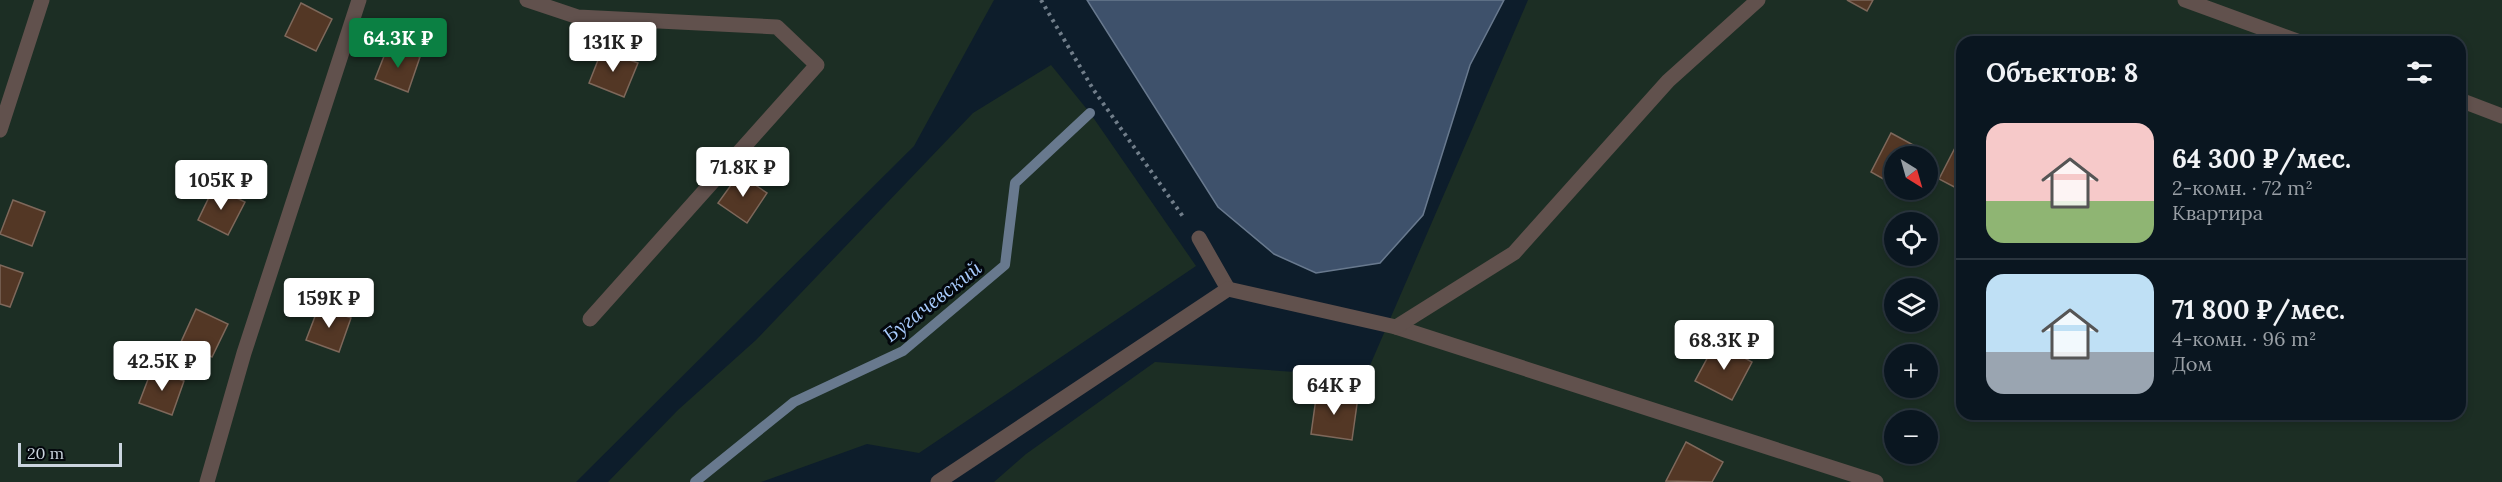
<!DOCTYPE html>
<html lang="ru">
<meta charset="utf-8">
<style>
:root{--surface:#0a1620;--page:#131f29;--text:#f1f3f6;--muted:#999fa5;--line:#2a353e;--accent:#0b8043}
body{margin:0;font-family:Lora,serif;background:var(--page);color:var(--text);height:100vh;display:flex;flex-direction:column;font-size:22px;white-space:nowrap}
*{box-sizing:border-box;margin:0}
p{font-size:20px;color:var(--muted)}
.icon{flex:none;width:33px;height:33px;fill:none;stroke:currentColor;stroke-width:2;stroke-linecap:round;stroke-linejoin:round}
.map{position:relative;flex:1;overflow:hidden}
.sheet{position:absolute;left:1956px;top:36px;width:510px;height:384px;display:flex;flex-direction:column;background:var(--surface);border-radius:18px;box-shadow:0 3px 9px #0003,0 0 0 2px var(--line)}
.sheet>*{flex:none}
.needle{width:39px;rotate:143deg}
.buttons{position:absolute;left:1884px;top:146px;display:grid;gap:12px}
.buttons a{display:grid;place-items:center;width:54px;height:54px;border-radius:50%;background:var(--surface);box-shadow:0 3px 9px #0003,0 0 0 2px var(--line);font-size:30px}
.scale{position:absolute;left:18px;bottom:15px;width:104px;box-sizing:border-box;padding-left:6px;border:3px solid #cbd5df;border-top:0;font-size:16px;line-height:21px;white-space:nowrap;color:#cbd5df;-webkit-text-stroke:4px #03070c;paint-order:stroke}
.price{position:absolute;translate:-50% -51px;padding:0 14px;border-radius:6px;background:#fff;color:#222;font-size:20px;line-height:39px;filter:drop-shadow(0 2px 3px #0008)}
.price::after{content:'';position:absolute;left:50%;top:36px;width:18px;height:14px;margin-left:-9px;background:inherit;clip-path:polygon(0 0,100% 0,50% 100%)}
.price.active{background:var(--accent);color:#fff}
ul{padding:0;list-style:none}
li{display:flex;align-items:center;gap:18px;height:150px;padding:0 30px}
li+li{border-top:2px solid var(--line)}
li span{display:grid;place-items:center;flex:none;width:168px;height:120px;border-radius:18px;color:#555}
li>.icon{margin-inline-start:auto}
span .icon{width:72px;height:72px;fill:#fffc;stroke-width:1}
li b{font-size:26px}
h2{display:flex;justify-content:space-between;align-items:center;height:72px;padding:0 30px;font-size:26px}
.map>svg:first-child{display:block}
</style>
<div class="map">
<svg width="2502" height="482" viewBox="0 0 2502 482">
<rect width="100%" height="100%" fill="#0d1d2b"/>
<!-- green -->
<g fill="#1c2e24" fill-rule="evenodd">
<polygon points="0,0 994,0 914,146 576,482 0,482"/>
<path d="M1528,0h974v482h-1508l32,-28 129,-92 210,15zM1962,42h498v372h-498zM1894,156h34v33h-34zM1894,222h34v33h-34zM1894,288h34v33h-34zM1894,354h34v33h-34zM1894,420h34v33h-34z"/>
<polygon points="1051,65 1090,113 1196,266 919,453 867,444 761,482 608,482 678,410 756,340 973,113"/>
</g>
<!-- water -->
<polygon fill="#3e516b" stroke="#68798e" stroke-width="1.5" points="1087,0 1504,0 1470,65 1423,215 1380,263 1316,273 1274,254 1218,207"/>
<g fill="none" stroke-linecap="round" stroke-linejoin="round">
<!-- stream -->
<polyline stroke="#68798e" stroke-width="10" points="695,482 794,402 903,351 1005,265 1015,183 1090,113"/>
</g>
<!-- building -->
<g fill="#533725" stroke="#7e685b" stroke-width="1.5">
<polygon points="1847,0 1873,0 1867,11"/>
<polygon points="301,3 332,19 316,51 285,36"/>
<polygon points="388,46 420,57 408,92 375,79"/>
<polygon points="602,50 638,63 624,97 589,83"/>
<polygon points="1891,133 1928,153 1926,156 1894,156 1894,185 1871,172"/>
<polygon points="1959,140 1962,142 1962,191 1939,179"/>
<polygon points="739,174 767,193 747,223 718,203"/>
<polygon points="214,187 245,202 228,235 198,220"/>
<polygon points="13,200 45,212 32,246 0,234"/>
<polygon points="0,265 23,273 10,307 0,304"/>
<polygon points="319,306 351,318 339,352 306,340"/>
<polygon points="196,309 228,324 212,357 181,342"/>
<polygon points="1716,342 1752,362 1732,400 1695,381"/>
<polygon points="152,369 184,381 172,415 139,403"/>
<polygon points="1317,391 1358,397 1352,440 1311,434"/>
<polygon points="1686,442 1723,462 1712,482 1666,481"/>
</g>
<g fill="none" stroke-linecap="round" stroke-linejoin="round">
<!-- path -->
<polyline stroke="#717e8a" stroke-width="4" stroke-dasharray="3 4.5" stroke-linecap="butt" points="1041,0 1093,89 1184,218"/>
<!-- service -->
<g stroke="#61514d" stroke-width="15">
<polyline points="527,0 578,17 777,27 817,65 590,319"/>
<polyline points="2185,0 2300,42"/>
<polyline points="2460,100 2502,116"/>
<polyline points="0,130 42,0"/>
<polyline points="1199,238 1228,289"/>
<polyline points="1396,327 1876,482"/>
<polyline points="207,482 244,353 359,0"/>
<polyline points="938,482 1228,289 1396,327 1514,253 1668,81 1758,0"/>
</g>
</g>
<g text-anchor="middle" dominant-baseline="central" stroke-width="6" stroke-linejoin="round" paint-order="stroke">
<!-- water labels -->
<g font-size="20" font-style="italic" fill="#a8cbfd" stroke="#03070c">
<text transform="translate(932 301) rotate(-38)">Бугачевский</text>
</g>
</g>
</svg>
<div class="buttons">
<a><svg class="needle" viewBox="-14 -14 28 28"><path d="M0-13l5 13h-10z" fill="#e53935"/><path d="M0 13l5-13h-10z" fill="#999fa5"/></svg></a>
<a><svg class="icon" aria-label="locate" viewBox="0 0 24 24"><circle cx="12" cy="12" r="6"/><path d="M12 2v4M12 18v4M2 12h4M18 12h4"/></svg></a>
<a><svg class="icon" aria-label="layers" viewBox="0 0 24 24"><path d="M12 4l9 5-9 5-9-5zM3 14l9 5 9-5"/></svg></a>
<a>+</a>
<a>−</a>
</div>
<div class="scale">20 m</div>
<b class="price active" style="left:398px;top:69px">64.3K ₽</b>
<b class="price" style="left:613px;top:73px">131K ₽</b>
<b class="price" style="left:743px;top:198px">71.8K ₽</b>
<b class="price" style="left:221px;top:211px">105K ₽</b>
<b class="price" style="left:329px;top:329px">159K ₽</b>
<b class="price" style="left:1724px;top:371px">68.3K ₽</b>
<b class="price" style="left:162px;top:392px">42.5K ₽</b>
<b class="price" style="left:1334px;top:416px">64K ₽</b>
<section class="sheet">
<h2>Объектов: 8<svg class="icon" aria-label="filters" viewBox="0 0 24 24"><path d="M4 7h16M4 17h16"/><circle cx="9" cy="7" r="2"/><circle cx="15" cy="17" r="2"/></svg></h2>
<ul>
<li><span style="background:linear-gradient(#f6c9c9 65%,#8fb573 0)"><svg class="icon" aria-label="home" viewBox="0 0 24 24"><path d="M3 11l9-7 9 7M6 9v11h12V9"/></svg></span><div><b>64 300 ₽/мес.</b><p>2-комн. · 72 m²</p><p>Квартира</p></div></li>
<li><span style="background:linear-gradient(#bfe0f5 65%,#9aa5b1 0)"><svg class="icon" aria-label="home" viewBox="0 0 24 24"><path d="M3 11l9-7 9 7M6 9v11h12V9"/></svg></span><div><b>71 800 ₽/мес.</b><p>4-комн. · 96 m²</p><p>Дом</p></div></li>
</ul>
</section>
</div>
